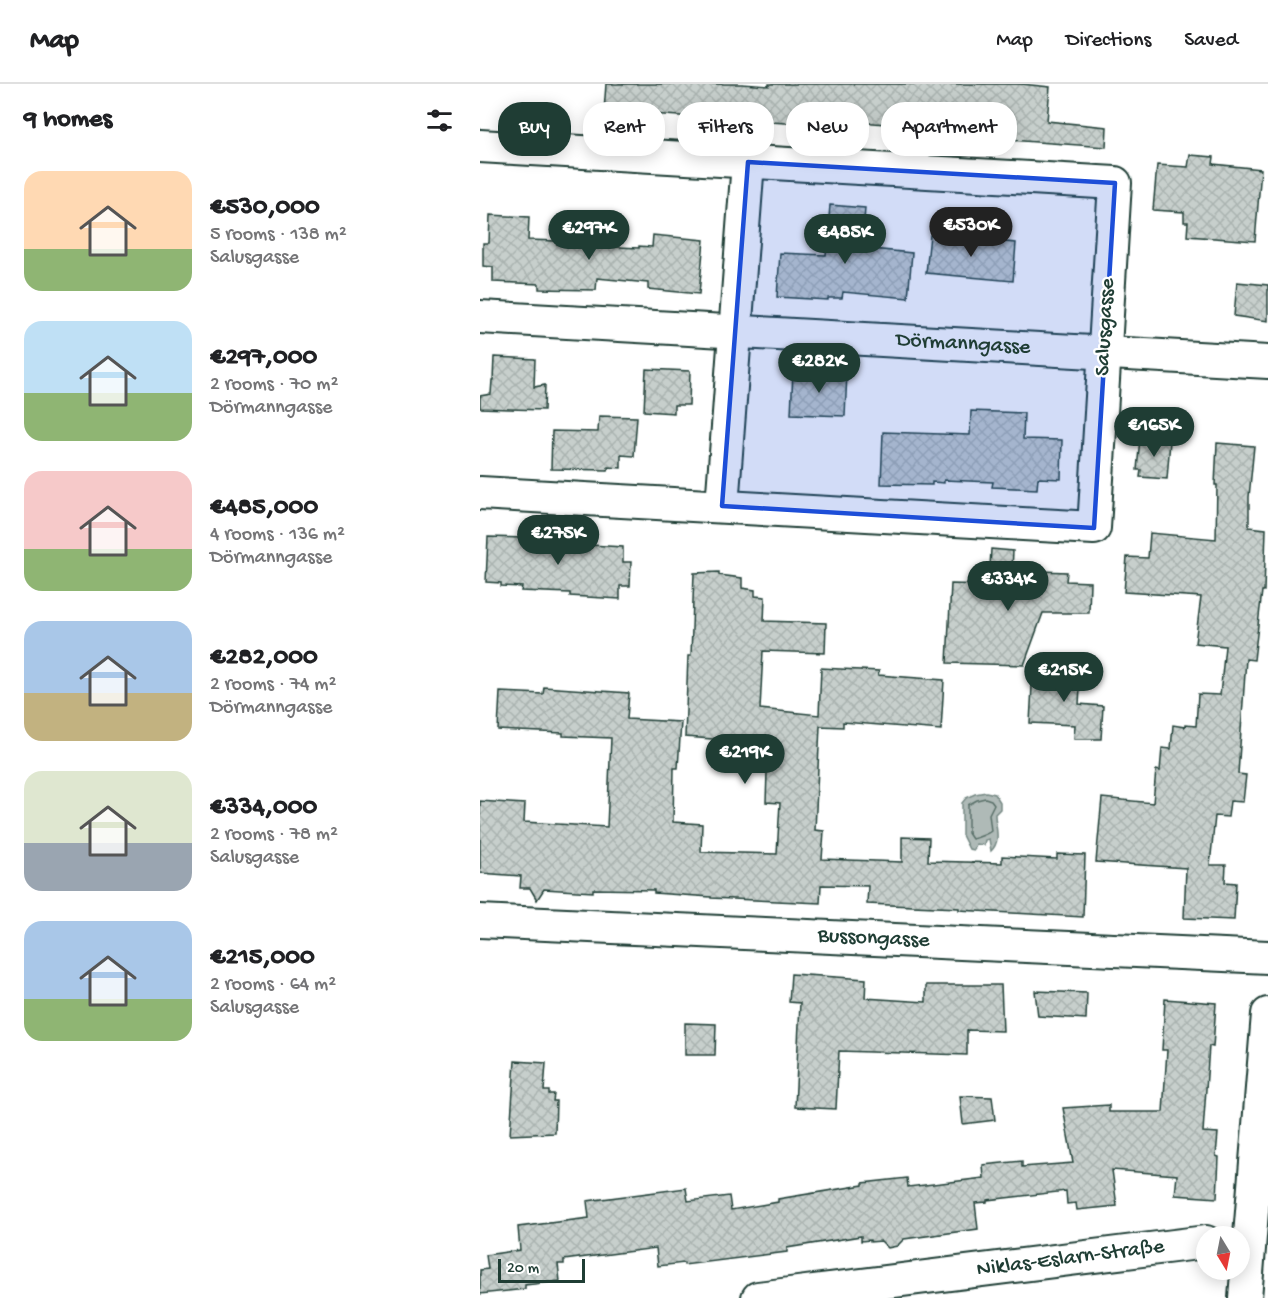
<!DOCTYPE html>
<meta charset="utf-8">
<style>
:root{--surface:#fff;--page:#f2f2f2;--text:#202124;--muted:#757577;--line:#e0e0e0;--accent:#1f3d34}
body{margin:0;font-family:"Gochi Hand",sans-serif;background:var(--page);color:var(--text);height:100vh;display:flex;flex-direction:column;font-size:22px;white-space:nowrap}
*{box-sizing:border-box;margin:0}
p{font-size:20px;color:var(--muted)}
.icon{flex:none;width:33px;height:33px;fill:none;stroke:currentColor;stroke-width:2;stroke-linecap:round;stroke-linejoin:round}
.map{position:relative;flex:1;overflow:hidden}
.drawer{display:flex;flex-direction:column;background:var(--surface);width:480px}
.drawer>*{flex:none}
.guide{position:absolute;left:18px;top:18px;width:570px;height:54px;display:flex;gap:12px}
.needle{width:39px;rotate:170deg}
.tools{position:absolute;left:716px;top:1142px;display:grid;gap:12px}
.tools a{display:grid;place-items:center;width:54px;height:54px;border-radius:50%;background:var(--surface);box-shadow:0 3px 15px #0003;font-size:30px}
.scale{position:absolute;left:18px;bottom:15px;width:87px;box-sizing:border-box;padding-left:6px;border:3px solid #1f3d34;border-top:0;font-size:16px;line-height:21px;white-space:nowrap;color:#1f3d34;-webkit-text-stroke:4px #fff;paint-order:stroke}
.price{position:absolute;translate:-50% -51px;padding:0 14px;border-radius:21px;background:var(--accent);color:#fff;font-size:20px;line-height:39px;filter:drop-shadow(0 2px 3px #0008)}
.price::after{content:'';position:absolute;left:50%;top:36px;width:18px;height:14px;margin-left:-9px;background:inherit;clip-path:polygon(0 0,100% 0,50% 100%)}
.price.on{background:#222;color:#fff}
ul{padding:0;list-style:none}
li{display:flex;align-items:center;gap:18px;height:150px;padding:0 24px}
li span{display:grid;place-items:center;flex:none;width:168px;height:120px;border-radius:18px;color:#555}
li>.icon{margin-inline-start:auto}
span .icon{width:72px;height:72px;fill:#fffc;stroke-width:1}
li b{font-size:26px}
h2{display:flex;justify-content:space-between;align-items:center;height:72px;padding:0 24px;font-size:26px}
.pill{padding:0 21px;border-radius:24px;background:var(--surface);box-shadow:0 3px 15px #0003;font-size:21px;line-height:54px}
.pill.on{background:var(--accent);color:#fff}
header{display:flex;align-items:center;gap:36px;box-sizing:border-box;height:84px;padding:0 30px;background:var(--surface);border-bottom:2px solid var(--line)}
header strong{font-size:28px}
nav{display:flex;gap:33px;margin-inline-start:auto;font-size:21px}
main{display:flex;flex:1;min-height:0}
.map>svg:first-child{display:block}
</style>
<header>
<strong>Map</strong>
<nav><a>Map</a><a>Directions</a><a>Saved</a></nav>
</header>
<main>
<section class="drawer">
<h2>9 homes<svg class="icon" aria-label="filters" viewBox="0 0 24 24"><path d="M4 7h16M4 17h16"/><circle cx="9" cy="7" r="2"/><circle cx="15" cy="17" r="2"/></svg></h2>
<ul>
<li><span style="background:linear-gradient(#ffd9b3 65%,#8fb573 0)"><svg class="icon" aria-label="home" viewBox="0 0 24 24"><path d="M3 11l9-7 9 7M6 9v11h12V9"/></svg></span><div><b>€530,000</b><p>5 rooms · 138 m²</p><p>Salusgasse</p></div></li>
<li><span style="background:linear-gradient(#bfe0f5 60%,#8fb573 0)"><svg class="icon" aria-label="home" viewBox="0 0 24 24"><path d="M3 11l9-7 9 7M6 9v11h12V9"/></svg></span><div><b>€297,000</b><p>2 rooms · 70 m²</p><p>Dörmanngasse</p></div></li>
<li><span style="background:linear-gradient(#f6c9c9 65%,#8fb573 0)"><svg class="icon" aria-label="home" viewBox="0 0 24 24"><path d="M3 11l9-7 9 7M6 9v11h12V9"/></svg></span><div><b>€485,000</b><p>4 rooms · 136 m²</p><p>Dörmanngasse</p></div></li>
<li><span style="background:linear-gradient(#a9c7e8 60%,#c2b280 0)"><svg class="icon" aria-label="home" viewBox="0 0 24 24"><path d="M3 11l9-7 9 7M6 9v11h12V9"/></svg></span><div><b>€282,000</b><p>2 rooms · 74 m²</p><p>Dörmanngasse</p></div></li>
<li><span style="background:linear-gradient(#dfe7d0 60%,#9aa5b1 0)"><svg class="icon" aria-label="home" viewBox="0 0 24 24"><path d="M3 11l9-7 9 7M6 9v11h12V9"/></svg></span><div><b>€334,000</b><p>2 rooms · 78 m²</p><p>Salusgasse</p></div></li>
<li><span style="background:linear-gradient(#a9c7e8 65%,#8fb573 0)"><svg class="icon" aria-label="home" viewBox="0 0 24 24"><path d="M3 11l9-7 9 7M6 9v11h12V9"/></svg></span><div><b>€215,000</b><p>2 rooms · 64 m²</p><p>Salusgasse</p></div></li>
</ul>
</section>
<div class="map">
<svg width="788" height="1214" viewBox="0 0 788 1214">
<defs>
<pattern id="building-cross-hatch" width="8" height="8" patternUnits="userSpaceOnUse" patternTransform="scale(1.5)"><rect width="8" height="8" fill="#c7cfcc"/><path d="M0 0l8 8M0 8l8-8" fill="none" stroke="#aab3b0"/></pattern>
</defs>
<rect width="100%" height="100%" fill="#fff"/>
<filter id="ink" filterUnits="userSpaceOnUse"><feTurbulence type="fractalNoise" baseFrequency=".0167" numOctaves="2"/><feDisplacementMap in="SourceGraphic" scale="12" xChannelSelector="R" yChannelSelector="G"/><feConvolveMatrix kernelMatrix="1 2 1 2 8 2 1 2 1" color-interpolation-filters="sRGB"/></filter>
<g filter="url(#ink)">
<!-- water -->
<path fill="#afbab7" stroke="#758883" stroke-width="1.5" d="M506,708l9,2 5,8v7l-5,5c0,14 7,26 -4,37l-2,-12 -4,1 -1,5 -8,-1 -2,6 -5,-1 -7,-14v-32l4,-5 9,-4z"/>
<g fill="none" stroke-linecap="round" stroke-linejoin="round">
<!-- shore -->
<path stroke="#596f68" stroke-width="1.5" d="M505,714l6,2 3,4 -5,10 2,17c-3,3 -15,7 -19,8l-4,-6v-28l9,-5z"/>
</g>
<!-- building -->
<g fill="url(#building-cross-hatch)" stroke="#1f3d34" stroke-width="1.5">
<polygon points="126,0 262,0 289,2 289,0 541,0 570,3 567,37 627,43 626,63 528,56 530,39 420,31 419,41 367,37 366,43 124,27"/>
<polygon points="710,71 734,73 733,80 781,85 775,157 707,152 708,138 704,138 704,128 673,126 677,81 708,83"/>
<polygon points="350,121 385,124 382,164 432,169 428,214 363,208 362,214 348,214 348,216 297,213 300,169 346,171"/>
<polygon points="10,131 49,133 48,156 78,157 77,160 159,164 159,162 172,163 173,151 224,156 219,210 168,205 168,199 117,194 116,206 59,205 59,200 13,198 13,183 3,182 3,159 9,159"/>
<polygon points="450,151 536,159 533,197 446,189"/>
<polygon points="757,198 788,201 788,237 754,232"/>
<polygon points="14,273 55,275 54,303 65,301 64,326 0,324 0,312 11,310 12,296 13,296"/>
<polygon points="166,285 210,287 209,321 194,321 194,329 164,327"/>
<polygon points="313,287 367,289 365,332 311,330"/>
<polygon points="491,327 544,329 543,355 582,356 581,395 558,394 557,405 512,403 513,398 464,396 464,399 452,398 452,401 401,400 403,348 490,351"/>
<polygon points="119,332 157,333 154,372 141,371 141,384 128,383 128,386 71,385 72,347 118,348"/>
<polygon points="660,354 690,357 687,395 660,393 661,386 657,386"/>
<polygon points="737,359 774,362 769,413 769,443 786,445 784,507 782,507 774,576 766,575 758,690 766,691 763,718 750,717 748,733 735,732 730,781 746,781 745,798 756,799 754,836 704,834 706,784 616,778 622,714 673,719 676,686 680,687 682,664 691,665 693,641 705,643 705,641 716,642 718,610 740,611 745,562 715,559 721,513 644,508 647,473 668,474 670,449 736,455 737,401 735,401"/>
<polygon points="44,452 93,454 93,460 143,463 143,478 151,478 150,502 140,502 140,515 90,512 90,509 41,507 42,503 21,502 21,499 6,498 8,453 44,454"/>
<polygon points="511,465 533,467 532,486 587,488 586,497 610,498 609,529 563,529 544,581 467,579 471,500 509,501"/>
<polygon points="239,488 239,491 262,494 262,504 275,506 275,512 285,513 284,537 346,539 345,569 283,567 280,625 339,631 341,584 399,587 398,591 464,596 461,646 363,638 363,643 340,642 335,746 344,747 342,775 422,778 422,753 449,754 448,777 522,779 522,772 577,775 577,770 605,771 603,833 479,826 479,824 387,820 388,802 341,801 340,819 231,814 231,813 174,809 174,806 113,805 113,808 64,805 57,816 50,804 40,804 41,792 0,789 0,717 45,720 44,738 127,743 131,654 83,652 83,649 18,646 20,608 63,610 64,603 149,609 147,635 201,638 198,684 194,684 193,738 222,740 221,768 297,770 300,719 286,718 288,659 205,653 208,572 211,572 214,489"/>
<polygon points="553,584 601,587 599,620 623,622 621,655 594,655 595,641 550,639"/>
<polygon points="311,890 386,895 385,914 446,918 446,901 521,901 523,947 487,946 487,971 359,967 356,1025 315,1023 320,919 309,918"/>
<polygon points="555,907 607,909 606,935 558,932"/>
<polygon points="685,915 736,919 733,963 729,962 723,1048 738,1049 736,1072 739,1073 737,1114 695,1111 697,1091 632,1086 637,1122 597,1126 596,1119 587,1120 586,1107 507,1116 507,1118 495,1119 498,1145 424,1155 417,1162 408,1164 401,1157 390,1158 390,1156 381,1157 381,1152 307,1164 307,1168 204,1181 204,1179 178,1182 176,1164 84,1176 84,1180 78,1180 80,1197 45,1201 45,1205 0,1210 0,1186 8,1185 6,1171 40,1166 38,1143 109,1134 107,1117 206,1104 208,1117 249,1112 251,1126 298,1118 298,1115 383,1101 383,1099 427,1094 428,1103 504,1094 503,1081 542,1077 542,1083 593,1079 583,1024 629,1021 629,1028 683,1028 687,966 682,966"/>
<polygon points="205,939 236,940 235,971 205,971"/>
<polygon points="35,977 66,979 64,1007 69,1007 69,1010 74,1010 73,1017 76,1017 75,1049 30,1051"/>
<polygon points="480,1012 512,1013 515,1036 483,1040"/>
</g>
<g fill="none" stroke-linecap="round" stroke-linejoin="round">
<!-- minor casing -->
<g stroke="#1f3d34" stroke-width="36">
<g id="minor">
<polyline points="0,62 635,99 614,444 0,409"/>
<path id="s1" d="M0,233l788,45"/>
<polyline points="242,422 268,78"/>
<path id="s2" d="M0,837l788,36"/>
<path id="s3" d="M278,1214l448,-56"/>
<polyline points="765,1214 788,930"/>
</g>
</g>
<!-- minor -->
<use href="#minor" stroke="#fff" stroke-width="32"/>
</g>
</g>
<!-- marked area -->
<path fill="#1d4ed8" fill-opacity="0.2" stroke="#1d4ed8" stroke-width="4.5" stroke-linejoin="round" d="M268,78l367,21 -21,345 -372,-22z"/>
<g text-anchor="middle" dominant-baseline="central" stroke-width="4.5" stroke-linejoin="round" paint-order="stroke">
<!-- street labels -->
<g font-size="22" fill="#1f3d34" stroke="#fff">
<text transform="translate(626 243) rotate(-87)">Salusgasse</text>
<text stroke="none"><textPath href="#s1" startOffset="484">Dörmanngasse</textPath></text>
<text stroke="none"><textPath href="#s2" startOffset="394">Bussongasse</textPath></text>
<text stroke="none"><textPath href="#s3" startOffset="315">Niklas-Eslarn-Straße</textPath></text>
</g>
</g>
</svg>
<div class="tools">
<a><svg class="needle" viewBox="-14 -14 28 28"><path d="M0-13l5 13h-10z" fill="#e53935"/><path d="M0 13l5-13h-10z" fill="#757577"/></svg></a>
</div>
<div class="scale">20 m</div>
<b class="price on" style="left:491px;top:174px">€530K</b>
<b class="price" style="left:109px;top:177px">€297K</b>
<b class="price" style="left:365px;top:181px">€485K</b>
<b class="price" style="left:339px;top:310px">€282K</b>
<b class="price" style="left:674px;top:374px">€165K</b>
<b class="price" style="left:78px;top:482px">€275K</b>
<b class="price" style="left:528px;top:528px">€334K</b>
<b class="price" style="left:584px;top:619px">€215K</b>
<b class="price" style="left:265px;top:701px">€219K</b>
<div class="guide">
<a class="pill on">Buy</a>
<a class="pill">Rent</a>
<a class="pill">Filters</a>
<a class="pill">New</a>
<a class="pill">Apartment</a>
</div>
</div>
</main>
